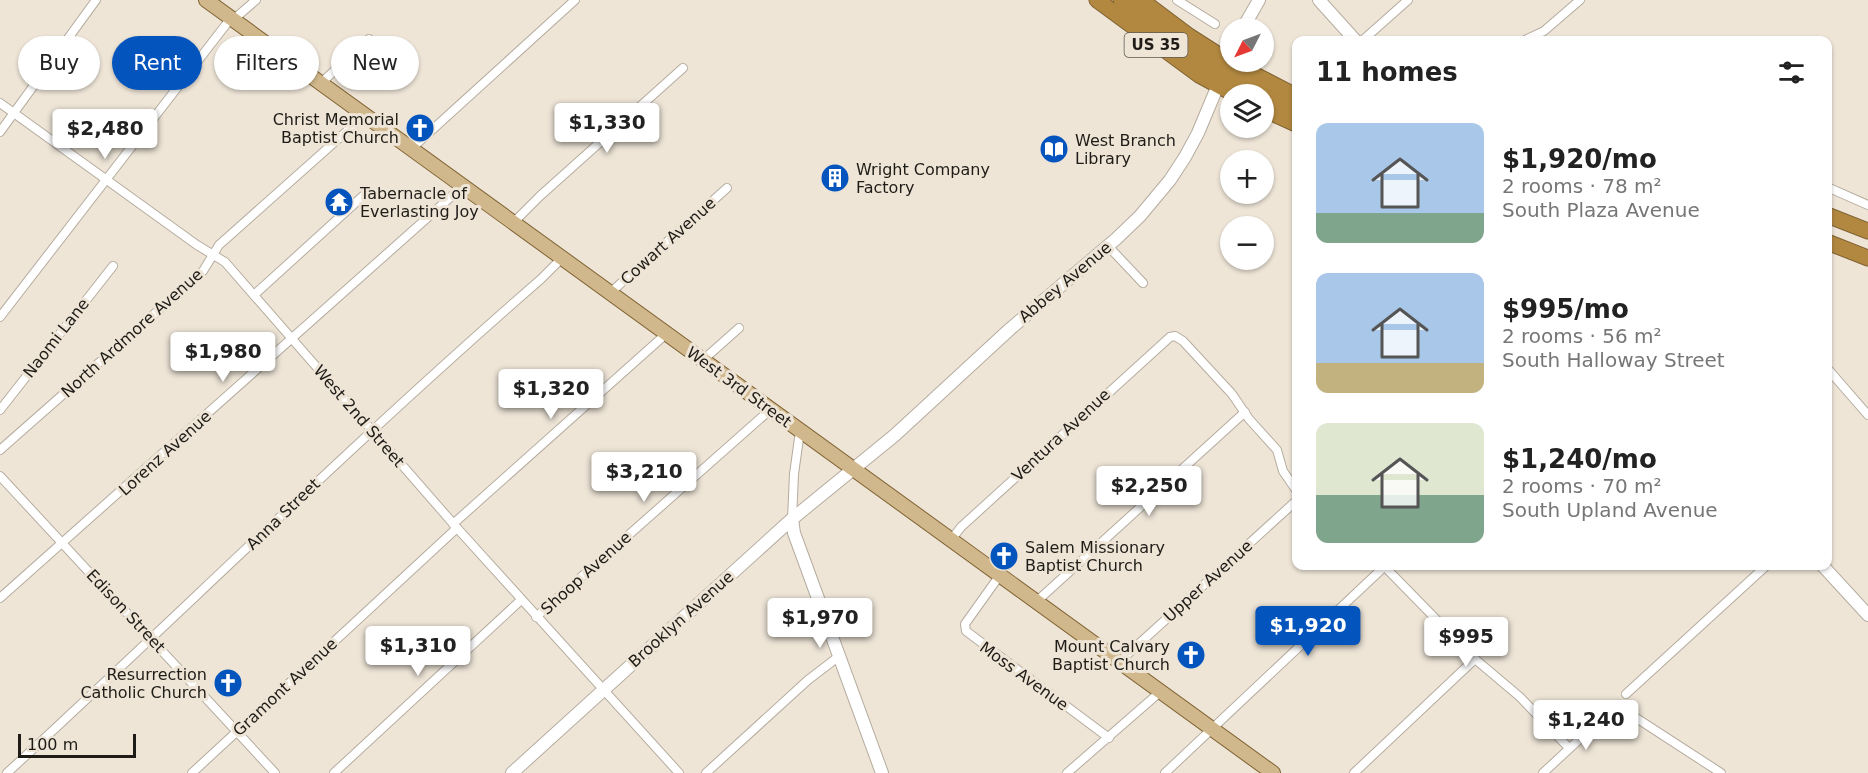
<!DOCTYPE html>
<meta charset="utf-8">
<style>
:root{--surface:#fff;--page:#f2f2f2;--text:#222;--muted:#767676;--accent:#0454be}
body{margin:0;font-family:"DejaVu Sans",sans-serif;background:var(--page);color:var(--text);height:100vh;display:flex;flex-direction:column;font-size:22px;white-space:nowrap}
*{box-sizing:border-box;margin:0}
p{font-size:20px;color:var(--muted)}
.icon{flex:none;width:33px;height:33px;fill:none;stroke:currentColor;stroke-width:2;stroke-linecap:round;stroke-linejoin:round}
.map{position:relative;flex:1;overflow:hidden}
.panel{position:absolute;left:1292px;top:36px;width:540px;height:534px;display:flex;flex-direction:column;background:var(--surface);border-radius:12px;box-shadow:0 2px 4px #0004}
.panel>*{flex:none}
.guide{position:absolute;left:18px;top:36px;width:570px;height:54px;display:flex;gap:12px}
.needle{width:39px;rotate:228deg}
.fabs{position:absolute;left:1220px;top:18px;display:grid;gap:12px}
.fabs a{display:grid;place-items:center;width:54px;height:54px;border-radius:50%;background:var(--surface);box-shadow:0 2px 4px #0004;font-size:30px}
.scale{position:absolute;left:18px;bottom:15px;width:118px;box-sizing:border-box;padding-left:6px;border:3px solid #1f1c17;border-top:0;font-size:16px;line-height:21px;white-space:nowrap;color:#1f1c17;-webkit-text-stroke:4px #eee5d7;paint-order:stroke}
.price{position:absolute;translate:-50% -51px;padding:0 14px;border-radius:6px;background:#fff;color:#222;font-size:20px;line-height:39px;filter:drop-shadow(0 2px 3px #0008)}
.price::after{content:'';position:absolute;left:50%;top:36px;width:18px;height:14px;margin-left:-9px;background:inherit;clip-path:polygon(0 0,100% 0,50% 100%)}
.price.selected{background:var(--accent);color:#fff}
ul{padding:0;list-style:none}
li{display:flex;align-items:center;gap:18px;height:150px;padding:0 24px}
li span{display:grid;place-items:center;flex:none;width:168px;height:120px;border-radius:12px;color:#555}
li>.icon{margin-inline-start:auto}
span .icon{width:72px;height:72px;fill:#fffc;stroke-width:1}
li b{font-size:26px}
h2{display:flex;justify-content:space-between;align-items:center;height:72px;padding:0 24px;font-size:26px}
.pill{padding:0 21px;border-radius:27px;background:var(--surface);box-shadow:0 2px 4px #0004;font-size:21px;line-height:54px}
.pill.selected{background:var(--accent);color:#fff}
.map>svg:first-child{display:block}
</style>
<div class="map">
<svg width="1868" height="773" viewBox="0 0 1868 773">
<rect width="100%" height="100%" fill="#eee5d7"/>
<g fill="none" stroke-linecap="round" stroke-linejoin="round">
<!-- street casing -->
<g stroke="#b5ac9f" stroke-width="10">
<g id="street">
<polyline points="1177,0 1215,24"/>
<polyline points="233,20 256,0"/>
<polyline points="1363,40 1408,0"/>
<polyline points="1525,40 1544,31 1580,0"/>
<polyline points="321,83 369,39"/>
<polyline points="0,103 197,245 225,262 457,528 679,773"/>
<polyline points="0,132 96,0"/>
<polyline points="411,149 575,0"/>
<polyline points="1827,187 1868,205"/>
<polyline points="513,223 540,196 683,68"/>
<polyline points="1108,246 1143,283"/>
<polyline points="610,293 727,188"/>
<polyline points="254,295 363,196"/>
<polyline points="0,317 231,18"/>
<polyline points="703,360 739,328"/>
<polyline points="1827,368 1868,415"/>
<polyline points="0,410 113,266"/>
<polyline points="0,450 203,271 219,245 365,115"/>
<polyline points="0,476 275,773"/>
<polyline points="792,519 794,474 800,431"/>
<polyline points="453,524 666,334"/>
<polyline points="951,540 961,527 1170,337 1175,336 1183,341 1232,394 1249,419 1277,450 1283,471 1296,490"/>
<polyline points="1384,566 1475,659 1520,697 1569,748"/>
<polyline points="1000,575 965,624 966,631 1109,738"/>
<polyline points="0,598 463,186"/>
<polyline points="1036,602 1245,412"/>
<polyline points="536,617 771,409"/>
<polyline points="1119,662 1296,501"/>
<polyline points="1626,694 1766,566"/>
<path d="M7,773c178,-164 351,-335 534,-494l21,-21"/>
<polyline points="192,773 457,528"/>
<polyline points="334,773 521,600"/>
<polyline points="706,773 808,680 838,657"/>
<polyline points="1067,773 1160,692"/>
<polyline points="1165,773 1385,566"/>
<polyline points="1354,773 1475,659"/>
<polyline points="1543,773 1610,711 1616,708 1624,710 1721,773"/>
</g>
</g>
<!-- secondary casing -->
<g stroke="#b5ac9f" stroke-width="14">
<g id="secondary">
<polyline points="1319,0 1355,40"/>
<polyline points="1243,28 1259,0"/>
<polyline points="792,519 794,533 882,773"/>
<polyline points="1823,566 1868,615"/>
<polyline points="512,773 792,519 895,435 1010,329 1116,239 1140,216 1170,180 1185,157 1198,133 1221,78"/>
</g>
</g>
<!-- primary casing -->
<g stroke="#7f6232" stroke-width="16">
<polyline id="primary" points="206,0 1273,773"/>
</g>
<!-- highway casing -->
<g stroke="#7f6232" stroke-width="17">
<g id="highway">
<polyline points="1097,0 1199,75 1234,94"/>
<polyline points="1121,0 1205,62 1261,94"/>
<polyline points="1141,0 1189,36 1228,61 1296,96"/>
<polyline points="1263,96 1296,111"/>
<polyline points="1263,109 1296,124"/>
<polyline points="1827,215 1868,231"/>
<polyline points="1827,242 1868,258"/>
</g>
</g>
<!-- street -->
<use href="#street" stroke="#fff" stroke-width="8"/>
<!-- secondary -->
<use href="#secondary" stroke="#fff" stroke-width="12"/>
<!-- primary -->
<use href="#primary" stroke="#d1b88c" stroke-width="14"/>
<!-- highway -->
<use href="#highway" stroke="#b28840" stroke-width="15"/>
</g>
<!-- icons -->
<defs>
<g id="church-disc" transform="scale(1.5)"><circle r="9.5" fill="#0454be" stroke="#eee5d7"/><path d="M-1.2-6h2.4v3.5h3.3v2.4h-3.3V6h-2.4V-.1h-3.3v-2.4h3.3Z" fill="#fff"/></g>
<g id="library-disc" transform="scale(1.5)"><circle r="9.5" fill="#0454be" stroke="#eee5d7"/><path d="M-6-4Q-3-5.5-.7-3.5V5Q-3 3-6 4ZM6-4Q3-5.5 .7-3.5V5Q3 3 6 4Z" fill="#fff"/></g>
<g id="building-disc" transform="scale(1.5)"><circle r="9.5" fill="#0454be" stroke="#eee5d7"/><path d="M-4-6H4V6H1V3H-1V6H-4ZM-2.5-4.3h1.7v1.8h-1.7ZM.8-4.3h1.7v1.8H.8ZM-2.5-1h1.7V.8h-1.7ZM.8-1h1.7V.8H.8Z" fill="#fff"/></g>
<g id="temple-disc" transform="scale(1.5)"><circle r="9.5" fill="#0454be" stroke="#eee5d7"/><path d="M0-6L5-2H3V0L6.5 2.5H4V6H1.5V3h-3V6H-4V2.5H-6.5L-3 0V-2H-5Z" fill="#fff"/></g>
</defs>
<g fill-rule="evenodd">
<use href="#church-disc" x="420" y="128"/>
<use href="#library-disc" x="1054" y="149"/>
<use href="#building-disc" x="835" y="178"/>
<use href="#temple-disc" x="339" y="202"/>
<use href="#church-disc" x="1004" y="556"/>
<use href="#church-disc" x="1191" y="655"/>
<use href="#church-disc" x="228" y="683"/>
</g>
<g text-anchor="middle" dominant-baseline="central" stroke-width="6" stroke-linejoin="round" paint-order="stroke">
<!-- shield labels -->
<rect fill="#eee5d7" stroke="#5d5851" stroke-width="1.5" x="1124.5" y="33" width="63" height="24" rx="4.5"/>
<g font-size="15" font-weight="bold" fill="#1f1c17">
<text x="1156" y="45">US 35</text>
</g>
<!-- poi labels -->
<g font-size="16" fill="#1f1c17" stroke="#eee5d7" text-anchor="start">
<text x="399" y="119" text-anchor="end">Christ Memorial<tspan x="399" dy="18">Baptist Church</tspan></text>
<text x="1075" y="140">West Branch<tspan x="1075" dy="18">Library</tspan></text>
<text x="856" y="169">Wright Company<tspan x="856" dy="18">Factory</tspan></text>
<text x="360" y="193">Tabernacle of<tspan x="360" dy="18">Everlasting Joy</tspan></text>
<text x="1025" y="547">Salem Missionary<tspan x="1025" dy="18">Baptist Church</tspan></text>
<text x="1170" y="646" text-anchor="end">Mount Calvary<tspan x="1170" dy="18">Baptist Church</tspan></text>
<text x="207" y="674" text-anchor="end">Resurrection<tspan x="207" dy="18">Catholic Church</tspan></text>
</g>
<!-- street labels -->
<g font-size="16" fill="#1f1c17" stroke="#eee5d7">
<text transform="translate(668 241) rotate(-42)">Cowart Avenue</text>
<text transform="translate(1065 282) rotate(-40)">Abbey Avenue</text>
<text transform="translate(132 333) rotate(-42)">North Ardmore Avenue</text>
<text transform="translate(56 338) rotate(-52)">Naomi Lane</text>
<text transform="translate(739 387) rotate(36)">West 3rd Street</text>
<text transform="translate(359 416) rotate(49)">West 2nd Street</text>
<text transform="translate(1061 435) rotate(-43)">Ventura Avenue</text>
<text transform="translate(165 453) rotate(-42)">Lorenz Avenue</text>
<text transform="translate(283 514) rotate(-44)">Anna Street</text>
<text transform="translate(586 573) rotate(-42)">Shoop Avenue</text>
<text transform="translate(1208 581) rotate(-42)">Upper Avenue</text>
<text transform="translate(126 611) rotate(47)">Edison Street</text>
<text transform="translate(681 619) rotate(-42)">Brooklyn Avenue</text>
<text transform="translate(1024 676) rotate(36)">Moss Avenue</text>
<text transform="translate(285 687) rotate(-43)">Gramont Avenue</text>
</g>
</g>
</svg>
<div class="fabs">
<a><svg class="needle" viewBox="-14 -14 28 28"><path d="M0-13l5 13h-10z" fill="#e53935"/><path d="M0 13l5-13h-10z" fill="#767676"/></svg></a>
<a><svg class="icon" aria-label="layers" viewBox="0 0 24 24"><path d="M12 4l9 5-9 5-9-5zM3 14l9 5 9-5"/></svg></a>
<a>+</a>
<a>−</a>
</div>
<div class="scale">100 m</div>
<b class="price" style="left:607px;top:154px">$1,330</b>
<b class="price" style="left:105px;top:160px">$2,480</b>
<b class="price" style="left:223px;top:383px">$1,980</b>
<b class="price" style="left:551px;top:420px">$1,320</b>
<b class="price" style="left:644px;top:503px">$3,210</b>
<b class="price" style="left:1149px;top:517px">$2,250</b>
<b class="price" style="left:820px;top:649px">$1,970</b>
<b class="price selected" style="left:1308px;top:657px">$1,920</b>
<b class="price" style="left:1466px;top:668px">$995</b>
<b class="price" style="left:418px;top:677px">$1,310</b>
<b class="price" style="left:1586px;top:751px">$1,240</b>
<div class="guide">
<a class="pill">Buy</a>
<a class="pill selected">Rent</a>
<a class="pill">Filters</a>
<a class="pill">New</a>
</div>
<section class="panel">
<h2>11 homes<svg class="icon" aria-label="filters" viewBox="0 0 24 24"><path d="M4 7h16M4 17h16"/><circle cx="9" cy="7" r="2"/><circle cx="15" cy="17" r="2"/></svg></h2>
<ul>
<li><span style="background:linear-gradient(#a9c7e8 75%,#7fa58c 0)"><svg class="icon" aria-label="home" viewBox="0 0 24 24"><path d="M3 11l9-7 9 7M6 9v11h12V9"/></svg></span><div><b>$1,920/mo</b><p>2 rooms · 78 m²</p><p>South Plaza Avenue</p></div></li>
<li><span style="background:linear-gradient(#a9c7e8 75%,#c2b280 0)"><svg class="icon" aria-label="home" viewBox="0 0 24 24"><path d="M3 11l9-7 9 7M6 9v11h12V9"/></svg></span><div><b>$995/mo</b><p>2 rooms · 56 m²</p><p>South Halloway Street</p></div></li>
<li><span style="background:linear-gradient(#dfe7d0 60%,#7fa58c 0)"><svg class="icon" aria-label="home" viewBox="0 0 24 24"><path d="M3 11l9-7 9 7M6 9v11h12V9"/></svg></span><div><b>$1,240/mo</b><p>2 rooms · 70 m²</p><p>South Upland Avenue</p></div></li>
</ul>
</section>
</div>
